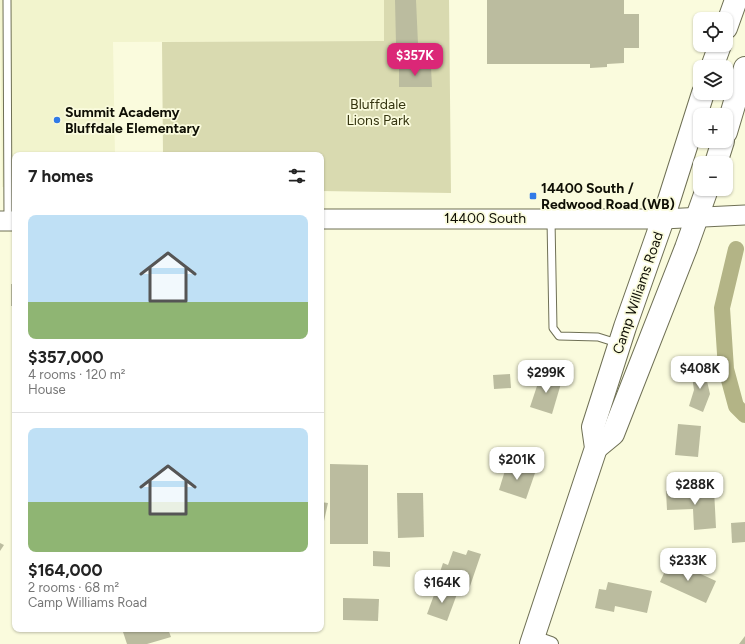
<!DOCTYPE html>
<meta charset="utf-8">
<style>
:root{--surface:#fff;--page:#f2f2f2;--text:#222;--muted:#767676;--line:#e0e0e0;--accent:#db2777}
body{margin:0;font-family:Figtree,sans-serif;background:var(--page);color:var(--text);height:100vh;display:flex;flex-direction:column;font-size:15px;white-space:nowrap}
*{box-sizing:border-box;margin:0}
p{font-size:13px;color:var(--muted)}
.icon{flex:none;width:22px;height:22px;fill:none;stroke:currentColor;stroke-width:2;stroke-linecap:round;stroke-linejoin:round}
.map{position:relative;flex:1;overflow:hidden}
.details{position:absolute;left:12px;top:152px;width:312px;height:480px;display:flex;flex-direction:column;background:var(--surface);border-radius:8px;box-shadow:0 1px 3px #0004}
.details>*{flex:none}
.controls{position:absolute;left:693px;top:12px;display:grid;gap:8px}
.controls a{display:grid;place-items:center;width:40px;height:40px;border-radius:8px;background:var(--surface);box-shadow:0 1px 3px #0004;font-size:20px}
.price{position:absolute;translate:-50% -34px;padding:0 9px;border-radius:8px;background:#fff;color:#222;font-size:13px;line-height:26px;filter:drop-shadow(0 1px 2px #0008)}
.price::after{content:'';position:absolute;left:50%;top:24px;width:12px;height:9px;margin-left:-6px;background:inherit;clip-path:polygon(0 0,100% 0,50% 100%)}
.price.active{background:var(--accent);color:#fff}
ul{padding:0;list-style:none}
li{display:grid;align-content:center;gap:8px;height:212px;padding:0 16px}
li+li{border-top:1px solid var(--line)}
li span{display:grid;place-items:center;height:124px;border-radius:8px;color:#555}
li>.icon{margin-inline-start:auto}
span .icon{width:72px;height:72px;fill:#fffc;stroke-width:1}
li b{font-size:17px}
h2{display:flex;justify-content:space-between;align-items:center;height:48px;padding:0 16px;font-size:17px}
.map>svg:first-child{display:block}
</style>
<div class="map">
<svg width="745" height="644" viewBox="0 0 745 644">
<rect width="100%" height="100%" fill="#fafbdd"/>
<!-- built -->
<polygon fill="#f2f4cd" points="0,0 384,0 384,41 113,42 115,155 15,155 15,187 2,187"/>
<!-- green -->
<polygon fill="#d9dab0" points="384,0 449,0 451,193 321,191 321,155 163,155 162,42 384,41"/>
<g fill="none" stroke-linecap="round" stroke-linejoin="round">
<!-- canal -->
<polyline stroke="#b3b486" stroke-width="16" points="736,249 722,308 726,369 736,406 745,415"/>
</g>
<!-- building -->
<g fill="#bbbc9f">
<polygon points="395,0 416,0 418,44 396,44"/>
<polygon points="487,0 624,0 624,14 639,14 639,48 624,48 624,63 607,64 607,67 590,68 590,64 487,64"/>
<polygon points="431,67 432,87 399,87 399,68"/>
<rect x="11" y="284" width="4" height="22"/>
<polygon points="704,368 710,394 703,412 689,406 694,390 691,370"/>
<polygon points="510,374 511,388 494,389 493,375"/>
<polygon points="541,374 562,380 552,414 530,407"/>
<polygon points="678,424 701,426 698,457 675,455"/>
<polygon points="330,464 368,465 368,544 330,544"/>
<polygon points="507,464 535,473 526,499 499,490"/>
<polygon points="714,489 716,528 694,530 693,509 667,510 666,491"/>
<polygon points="397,493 423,493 424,537 398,538"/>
<polygon points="321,502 328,503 322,530 321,530"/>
<polygon points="745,522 745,542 732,543 731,523"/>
<polygon points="0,543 4,545 0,551"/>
<polygon points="468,550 481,554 469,589 438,578 443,563 448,565 453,551 466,555"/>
<polygon points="373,551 390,552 390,567 373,566"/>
<polygon points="670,560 716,581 706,603 660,582"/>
<polygon points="608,582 652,591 647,613 615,606 614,612 595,608 599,589 606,590"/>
<polygon points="437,587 457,594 447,621 427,614"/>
<polygon points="343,598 379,599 378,621 343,620"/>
<polygon points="122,629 168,629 171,637 147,644 127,644"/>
<polygon points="745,636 745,644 739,644"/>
</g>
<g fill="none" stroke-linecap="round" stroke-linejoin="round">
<!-- lane casing -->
<g stroke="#6f7055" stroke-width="9">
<g id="lane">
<polyline points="7,0 8,220"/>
<polyline points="551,220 553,328 559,336 598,337 617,343"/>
</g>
</g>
<!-- street casing -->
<g stroke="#6f7055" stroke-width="16">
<polyline id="street" points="534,638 551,644"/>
</g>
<!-- secondary casing -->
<g stroke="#6f7055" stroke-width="21">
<g id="secondary">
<polyline points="321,219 663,219 745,215"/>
<polyline points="0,221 15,221"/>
</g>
</g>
<!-- primary casing -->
<g stroke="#6f7055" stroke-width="24">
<g id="primary">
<polyline points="726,28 736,0"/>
<polyline points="712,67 720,45"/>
<polyline points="726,132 745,68"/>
<polyline points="716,163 723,141"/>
<polyline points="596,448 613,434 686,248 707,189"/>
<polyline points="531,644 596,448 593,427 625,327 663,219 703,93"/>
</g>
</g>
<!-- lane -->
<use href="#lane" stroke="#fff" stroke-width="7"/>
<!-- street -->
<use href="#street" stroke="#fff" stroke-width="14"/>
<!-- secondary -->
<use href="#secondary" stroke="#fff" stroke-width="19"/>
<!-- primary -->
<use href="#primary" stroke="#fff" stroke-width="22"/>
</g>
<!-- markers -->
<g fill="#317ae7" stroke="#fafbdd" stroke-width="1.5">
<circle cx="57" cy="120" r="4"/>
<rect x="529" y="192" width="8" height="8" rx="2"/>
</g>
<g text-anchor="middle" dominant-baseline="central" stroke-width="3.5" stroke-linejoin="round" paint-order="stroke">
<!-- park labels -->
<g font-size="14" fill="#34340f" stroke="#fafbdd">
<text x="378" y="104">Bluffdale<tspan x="378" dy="16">Lions Park</tspan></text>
</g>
<!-- poi labels -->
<g font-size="14" font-weight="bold" fill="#0f0f05" stroke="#fafbdd" text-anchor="start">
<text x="65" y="112">Summit Academy<tspan x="65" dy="16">Bluffdale Elementary</tspan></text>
<text x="541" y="188">14400 South /<tspan x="541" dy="16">Redwood Road (WB)</tspan></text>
</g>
<!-- street labels -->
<g font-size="14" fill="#0f0f05" stroke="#fafbdd">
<text x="485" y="218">14400 South</text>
<text transform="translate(638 293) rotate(-71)">Camp Williams Road</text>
</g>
</g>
</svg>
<div class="controls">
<a><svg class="icon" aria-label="locate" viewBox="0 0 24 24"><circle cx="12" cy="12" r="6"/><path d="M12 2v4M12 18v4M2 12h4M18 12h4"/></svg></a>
<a><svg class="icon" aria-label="layers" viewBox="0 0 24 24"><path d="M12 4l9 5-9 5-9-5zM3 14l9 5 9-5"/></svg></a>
<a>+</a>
<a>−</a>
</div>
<b class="price active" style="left:415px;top:77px">$357K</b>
<b class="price" style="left:700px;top:390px">$408K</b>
<b class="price" style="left:546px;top:394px">$299K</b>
<b class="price" style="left:517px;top:481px">$201K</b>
<b class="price" style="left:695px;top:506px">$288K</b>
<b class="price" style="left:688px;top:582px">$233K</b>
<b class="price" style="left:442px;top:604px">$164K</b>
<section class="details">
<h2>7 homes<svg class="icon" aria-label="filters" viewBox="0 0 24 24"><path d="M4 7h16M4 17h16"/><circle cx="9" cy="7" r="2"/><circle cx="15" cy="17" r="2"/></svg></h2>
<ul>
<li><span style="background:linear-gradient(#bfe0f5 70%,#8fb573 0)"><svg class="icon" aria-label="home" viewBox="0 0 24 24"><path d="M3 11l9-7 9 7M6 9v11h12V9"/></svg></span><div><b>$357,000</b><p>4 rooms · 120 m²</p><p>House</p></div></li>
<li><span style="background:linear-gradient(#bfe0f5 60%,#8fb573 0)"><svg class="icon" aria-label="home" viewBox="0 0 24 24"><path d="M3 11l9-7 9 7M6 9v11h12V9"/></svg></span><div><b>$164,000</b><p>2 rooms · 68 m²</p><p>Camp Williams Road</p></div></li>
</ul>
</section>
</div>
